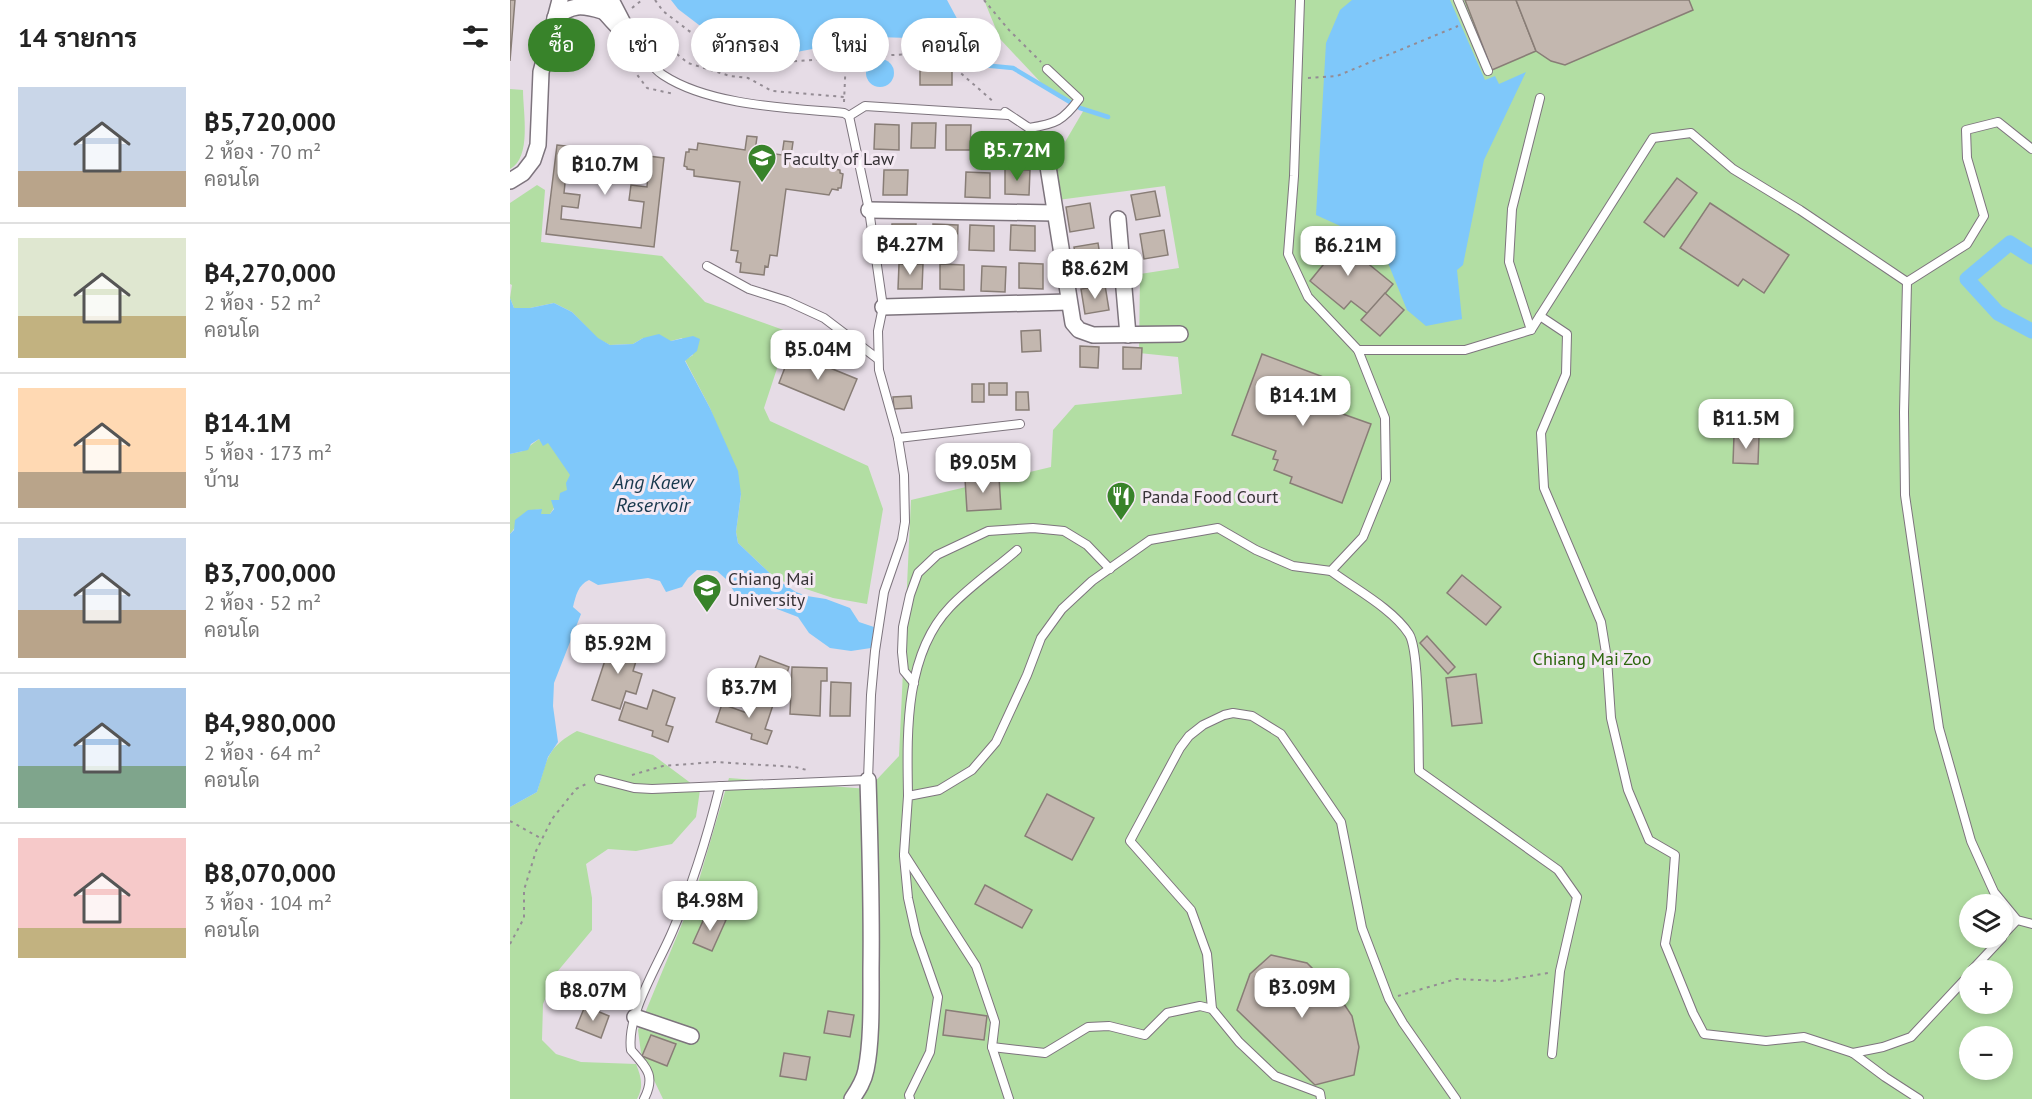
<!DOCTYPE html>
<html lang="th">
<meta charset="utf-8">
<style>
:root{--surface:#fff;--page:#f6f6f6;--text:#222;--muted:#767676;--line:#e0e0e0;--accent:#38832a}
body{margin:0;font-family:"PT Sans",Sarabun,sans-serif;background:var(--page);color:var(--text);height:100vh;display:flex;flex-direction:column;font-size:22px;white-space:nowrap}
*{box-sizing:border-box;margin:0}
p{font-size:20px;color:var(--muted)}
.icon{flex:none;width:33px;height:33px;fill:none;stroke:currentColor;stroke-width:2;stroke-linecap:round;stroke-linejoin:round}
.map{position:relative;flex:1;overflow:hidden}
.details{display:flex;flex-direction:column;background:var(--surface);width:510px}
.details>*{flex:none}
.hud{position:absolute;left:18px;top:18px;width:570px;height:54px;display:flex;gap:12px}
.controls{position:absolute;left:1449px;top:894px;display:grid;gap:12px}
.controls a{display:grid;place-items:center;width:54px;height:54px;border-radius:50%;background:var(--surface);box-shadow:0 3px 9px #0003;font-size:30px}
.price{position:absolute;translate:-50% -51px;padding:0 14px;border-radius:12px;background:#fff;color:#222;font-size:20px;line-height:39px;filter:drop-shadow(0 2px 3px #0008)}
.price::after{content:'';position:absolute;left:50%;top:36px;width:18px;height:14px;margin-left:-9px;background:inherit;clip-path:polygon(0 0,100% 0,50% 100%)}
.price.active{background:var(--accent);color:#fff}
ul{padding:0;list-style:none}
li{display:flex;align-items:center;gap:18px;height:150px;padding:0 18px}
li+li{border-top:2px solid var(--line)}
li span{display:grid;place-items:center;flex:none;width:168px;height:120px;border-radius:0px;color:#555}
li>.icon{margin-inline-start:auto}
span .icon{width:72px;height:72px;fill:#fffc;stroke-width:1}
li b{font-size:26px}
h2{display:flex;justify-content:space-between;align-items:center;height:72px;padding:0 18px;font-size:26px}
.tag{padding:0 21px;border-radius:27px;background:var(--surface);box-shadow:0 3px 9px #0003;font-size:21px;line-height:54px}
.tag.active{background:var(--accent);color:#fff}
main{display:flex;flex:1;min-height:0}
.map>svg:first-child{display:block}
</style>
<main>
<section class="details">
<h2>14 รายการ<svg class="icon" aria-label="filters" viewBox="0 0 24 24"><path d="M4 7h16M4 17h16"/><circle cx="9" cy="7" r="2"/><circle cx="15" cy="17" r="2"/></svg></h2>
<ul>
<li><span style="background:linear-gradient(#c9d6e8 70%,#b9a48a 0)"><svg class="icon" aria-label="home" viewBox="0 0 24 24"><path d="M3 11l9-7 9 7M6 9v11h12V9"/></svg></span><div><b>฿5,720,000</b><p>2 ห้อง · 70 m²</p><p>คอนโด</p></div></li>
<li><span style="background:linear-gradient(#dfe7d0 65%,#c2b280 0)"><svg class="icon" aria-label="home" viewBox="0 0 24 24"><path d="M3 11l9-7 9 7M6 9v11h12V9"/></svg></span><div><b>฿4,270,000</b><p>2 ห้อง · 52 m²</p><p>คอนโด</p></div></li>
<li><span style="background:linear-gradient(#ffd9b3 70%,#b9a48a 0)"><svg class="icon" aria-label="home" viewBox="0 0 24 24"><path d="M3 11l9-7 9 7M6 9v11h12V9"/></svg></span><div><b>฿14.1M</b><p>5 ห้อง · 173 m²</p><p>บ้าน</p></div></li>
<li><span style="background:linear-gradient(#c9d6e8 60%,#b9a48a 0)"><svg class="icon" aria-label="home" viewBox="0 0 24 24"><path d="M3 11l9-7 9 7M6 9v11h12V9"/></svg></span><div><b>฿3,700,000</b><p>2 ห้อง · 52 m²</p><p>คอนโด</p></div></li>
<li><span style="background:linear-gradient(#a9c7e8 65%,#7fa58c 0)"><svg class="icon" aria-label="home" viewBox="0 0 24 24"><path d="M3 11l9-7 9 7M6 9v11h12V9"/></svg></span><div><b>฿4,980,000</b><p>2 ห้อง · 64 m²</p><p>คอนโด</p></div></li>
<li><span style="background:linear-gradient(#f6c9c9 75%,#c2b280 0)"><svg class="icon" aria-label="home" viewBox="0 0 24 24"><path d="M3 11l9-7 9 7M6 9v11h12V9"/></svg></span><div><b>฿8,070,000</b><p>3 ห้อง · 104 m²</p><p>คอนโด</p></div></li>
</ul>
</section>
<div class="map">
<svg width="1522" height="1099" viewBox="0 0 1522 1099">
<rect width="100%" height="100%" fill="#e6dce6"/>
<!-- green -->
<g fill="#b2dea3" fill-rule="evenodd">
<path d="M474,0h1048v1099h-1369l-22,-46 -3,-23 58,-140 33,-112 139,11 31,-33 12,-256 140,-33 2,-37 22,-25 107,-11 -4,-37 -39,-4 1,-79 39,-6 -14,-82 -115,15 -5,-25 40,-68 -39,-20 -46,-49zM1460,904h32v34h-32zM1460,970h32v34h-32zM1460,1036h32v34h-32z"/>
<path d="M0,89l13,1c0,22 9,68 -13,79z"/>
<polygon points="27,185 35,190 31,242 152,256 195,302 279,332 254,408 260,421 358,466 373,509 357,604 323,598 266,579 228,543 226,532 231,494 200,408 175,360 183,355 172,338 161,341 133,338 123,344 100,345 88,339 62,312 44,303 20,308 4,308 0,298 2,285 0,284 0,203"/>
<polygon points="29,439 32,443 38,442 61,475 58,490 49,500 40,514 31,514 31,509 18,511 0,534 0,454 13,451"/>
<path d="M67,731l76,24 47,35 -4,27 -24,27 -36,7 -28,-2 -22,15 6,34v32l-35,42 -14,32 -1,36 14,14 25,8 55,2c5,12 8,23 1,35h-127v-292l27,-15c10,-32 9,-44 40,-61z"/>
</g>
<!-- water -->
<g fill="#7fc8fa">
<polygon points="161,0 437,0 472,65 399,38 367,37 281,53 225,44 189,25 168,9"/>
<polygon points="842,0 940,0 975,80 985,76 989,84 1016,72 974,160 953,265 947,270 952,319 916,326 897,310 876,258 848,234 806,215 816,43 830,10"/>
<circle cx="370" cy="73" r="14"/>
<path d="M0,298l4,10h16l24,-5 18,9 26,26 12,7 23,-1 10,-6 16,-4 12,7 22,-5 7,3 -3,12 -12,10 25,47 28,63 3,23 -5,38 2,11 38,36 20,13 11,4 19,3 24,9 9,14 15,5 -3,21 -20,3 -21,-3 -21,-15 -11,-16 -63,-24 -9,-14 -9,-8 -20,-1 -9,8 -6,9 -16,5 -6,-11 -12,-3 -50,7 -9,-5c-11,5 -13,15 -16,27l8,7 -27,69 -1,23 5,36 -10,15 -11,35 -27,15v-273l4,-4 1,-10 13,-10 14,-1 -1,5h9l4,-5 -3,-9h8l1,-7 7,-3 -1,-7 4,-8 -22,-32 -5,3 -4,-7 -8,5 -3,6 -18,4z"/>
</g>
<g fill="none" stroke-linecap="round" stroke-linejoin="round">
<!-- stream -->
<polyline stroke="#7fc8fa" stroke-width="4.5" points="472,65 503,68 570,108 598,117"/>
<!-- canal -->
<polyline stroke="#7fc8fa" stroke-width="15" points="1522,257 1500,243 1457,279 1488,313 1522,331"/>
</g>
<!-- building -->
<g fill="#c3b7af" stroke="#887d76" stroke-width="1.5" fill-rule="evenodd">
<polygon points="0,0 5,0 0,61"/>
<polygon points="955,0 1006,0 1026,51 982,70"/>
<polygon points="1006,0 1179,0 1183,10 1055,65 1041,61 1026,51"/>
<polygon points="410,68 442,69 442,85 410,85"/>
<polygon points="402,123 426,123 425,148 401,148"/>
<polygon points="365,124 389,125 389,150 364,149"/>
<polygon points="436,125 461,125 460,150 436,150"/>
<polygon points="237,136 247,137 245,151 272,155 274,141 283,142 281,156 324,162 325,169 330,170 330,173 333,174 331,188 328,188 328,190 322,189 319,195 276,189 267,256 260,255 258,267 255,266 254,275 230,272 231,263 226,262 228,251 221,250 230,182 184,176 184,170 177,169 177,167 174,166 176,152 179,152 179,149 187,150 188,143 235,150"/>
<path d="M47,145l107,13 -10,89 -108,-13zM57,164l81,10 -1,13 -16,-2 -2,15 15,2 -3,26 -80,-9 1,-13 16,2 2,-13 -16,-2z"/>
<polygon points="495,169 520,170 519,195 495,194"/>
<polygon points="374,170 398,170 397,195 373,195"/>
<polygon points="456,172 480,173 480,198 455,197"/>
<polygon points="1167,178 1187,193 1154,237 1134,222"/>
<polygon points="645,191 650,216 626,220 621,195"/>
<polygon points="580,203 584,228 560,232 556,207"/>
<polygon points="1200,203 1279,255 1254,293 1233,279 1228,286 1170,248"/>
<polygon points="382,224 406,224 405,250 381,249"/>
<polygon points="423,224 448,225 447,250 423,249"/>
<polygon points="460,225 484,226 484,251 459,250"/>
<polygon points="501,225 525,226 525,251 500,250"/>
<polygon points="654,230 658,255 634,259 630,234"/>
<polygon points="822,234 883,284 858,314 841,301 834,309 800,281 813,265 803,257"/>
<polygon points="588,243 592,268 568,272 564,247"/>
<polygon points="509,263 533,264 533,289 509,288"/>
<polygon points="389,264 413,264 412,289 388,289"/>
<polygon points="430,264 454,265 454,290 430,289"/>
<polygon points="472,266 496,267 495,292 471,291"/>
<polygon points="595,285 599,310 575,314 571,289"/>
<polygon points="875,293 894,310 870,336 851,320"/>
<polygon points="530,330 531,351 512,352 511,331"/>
<polygon points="570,346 589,347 588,368 570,367"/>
<polygon points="613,347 632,348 631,369 613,369"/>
<polygon points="281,352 347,379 334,410 269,383"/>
<polygon points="752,354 840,387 830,413 861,424 832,503 780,483 782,477 764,470 768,460 763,459 766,451 722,435"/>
<rect x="479" y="383" width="18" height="12"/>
<rect x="462" y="384" width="12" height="18"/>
<polygon points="506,392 518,392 519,410 506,410"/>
<polygon points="401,396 402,408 384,409 383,397"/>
<polygon points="1224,435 1249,437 1248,464 1223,463"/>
<rect x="446" y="446" width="19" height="21"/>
<polygon points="489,477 491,509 457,511 455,479"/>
<polygon points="952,575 991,607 976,625 937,593"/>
<polygon points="917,636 945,667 938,674 910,643"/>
<polygon points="102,639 130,648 123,671 132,674 126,694 116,691 110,709 82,700"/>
<polygon points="250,656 279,667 273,685 243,674"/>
<polygon points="282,667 317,668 317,681 311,681 310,716 280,714"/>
<polygon points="966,674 972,723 942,726 936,678"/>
<polygon points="321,682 341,683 340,716 320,716"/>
<polygon points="143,690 165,698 156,725 163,727 158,742 142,736 143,731 109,720 115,702 137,709"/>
<polygon points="243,695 264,702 255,729 262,731 257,744 241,739 242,734 206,722 212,704 237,713"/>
<polygon points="537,794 584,818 562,860 515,836"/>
<polygon points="475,885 522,910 512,928 465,904"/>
<polygon points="197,912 216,920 202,951 183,943"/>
<polygon points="761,955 797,963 826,992 842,1016 849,1047 844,1075 805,1085 727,1010 740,974"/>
<polygon points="75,1006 99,1016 91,1038 66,1028"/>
<polygon points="436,1010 477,1016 474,1040 433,1035"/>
<polygon points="318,1011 344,1015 340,1037 314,1033"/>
<polygon points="141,1035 166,1044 157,1066 132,1056"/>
<polygon points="274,1053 300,1057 296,1080 270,1076"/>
</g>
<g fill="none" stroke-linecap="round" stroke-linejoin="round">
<!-- lane casing -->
<g stroke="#7d747d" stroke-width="10">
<g id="lane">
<polyline points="948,0 978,71"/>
<path d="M124,44c9,10 18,24 29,31 47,31 126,33 181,38l5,3"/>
<path d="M495,112l24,16c26,-4 34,-7 50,-29l-32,-30"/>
<polyline points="339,116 355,106 498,115"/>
<polyline points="519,128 536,154"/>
<polyline points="1522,149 1488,122 1456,130 1457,158 1474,216 1457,244 1397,282 1394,412 1395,495 1429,728 1461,841 1484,892 1507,920 1522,924"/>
<polyline points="197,266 239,289 277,301 314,318 368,359"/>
<polyline points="1030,316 1057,334 1056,374 1031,433 1034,488 1091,622 1097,659 1101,718 1118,790 1139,840 1165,855 1161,909 1155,944 1183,1013 1194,1034 1256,1041 1294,1037 1343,1053 1375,1077 1409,1099"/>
<polyline points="1021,330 999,262 1002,209 1030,98"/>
<polyline points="848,350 955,350 1021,330 1143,138 1181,133 1223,169 1290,210 1397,282"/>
<polyline points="388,438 510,424"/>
<path d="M821,571c24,18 62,38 78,63 11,17 9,111 10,137l139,99 19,27 -17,74 -8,83"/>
<polyline points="404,683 394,671 392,652 393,627 400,595 408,573 427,555 478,531 523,528 554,531 577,545 600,569"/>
<polyline points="89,779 124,788 142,789 358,780 361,695 365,651 374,592 392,540 395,522 394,475 388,438 369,370 368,331 373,307 359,210 339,116"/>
<path d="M398,796c-1,-62 -4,-141 42,-189 20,-21 45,-38 67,-57"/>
<polyline points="394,856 398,898 406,934 428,997 420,1052 399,1095 400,1099"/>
<polyline points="1492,936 1507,920"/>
<polyline points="1462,970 1492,938"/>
<polyline points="482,1047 535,1053 578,1027 599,1026 635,1035 657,1013 690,1006 702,1009"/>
<polyline points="1343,1053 1373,1047 1401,1037 1460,974"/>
<path d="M134,1099c12,-23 3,-31 -13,-49 -5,-36 28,-86 42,-120 20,-46 35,-96 47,-144"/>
<polyline points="499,1099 482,1047 485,1022 466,966 394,854 398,796 429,790 462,770 486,742 517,675 531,638 552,609 582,581 640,540 708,528 746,550 783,566 821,571 853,537 876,480 875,418 848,350 798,297 778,254 784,176 790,0"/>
<polyline points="811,1099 810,1093 765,1076 729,1042 702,1009 697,954 681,910 620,841 670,748 679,736 693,725 714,715 723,713 742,716 771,734 831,822 852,928 879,999 893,1023 946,1099"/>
</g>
</g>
<!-- street casing -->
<g stroke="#7d747d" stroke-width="18">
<g id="street">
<path d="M85,0c11,16 26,29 39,44"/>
<polyline points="101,0 115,27"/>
<path d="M45,18c17,-14 27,-13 47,-7"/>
<polyline points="536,154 563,323 569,330 583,335 670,334"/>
<polyline points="0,181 13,173 23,160 28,145 31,72 50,0"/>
<polyline points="359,210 545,213"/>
<polyline points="608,219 618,335"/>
<polyline points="373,307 558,302"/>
<polyline points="125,1017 181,1036"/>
<path d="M342,1099c6,-9 12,-18 14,-29 6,-29 5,-70 5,-101 1,-63 -1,-126 -3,-189"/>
</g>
</g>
<!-- path -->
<g stroke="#948c94" stroke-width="2" stroke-dasharray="3 4.5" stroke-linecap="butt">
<polyline points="145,0 153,11 179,31 215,50 270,62 399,54 438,62 485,103"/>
<polyline points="474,0 499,30 531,62"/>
<polyline points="122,8 132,0"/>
<polyline points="128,19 147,38 178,63 220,76 238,78 262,91 334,97"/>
<polyline points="114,57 137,88 164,94"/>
<polyline points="798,78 827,76 948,26"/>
<polyline points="334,102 336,57"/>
<polyline points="122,775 153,766 205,762 285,767 297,770"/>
<polyline points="0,821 32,839"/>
<polyline points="0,944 14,918 14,890 26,851 42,819 66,789 78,783"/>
<polyline points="888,996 946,979 991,981 1038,973"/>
</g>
<!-- lane -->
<use href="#lane" stroke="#fff" stroke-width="8"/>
<!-- street -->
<use href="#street" stroke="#fff" stroke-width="15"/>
</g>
<!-- icons -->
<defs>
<g id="university-pin" transform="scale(1.5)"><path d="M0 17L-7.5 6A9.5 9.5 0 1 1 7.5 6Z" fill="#38832a" stroke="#f4e9f3"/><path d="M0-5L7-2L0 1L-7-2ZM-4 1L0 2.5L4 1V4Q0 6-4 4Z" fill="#fff"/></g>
<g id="restaurant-pin" transform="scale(1.5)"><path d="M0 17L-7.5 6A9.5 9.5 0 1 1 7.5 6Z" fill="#38832a" stroke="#f4e9f3"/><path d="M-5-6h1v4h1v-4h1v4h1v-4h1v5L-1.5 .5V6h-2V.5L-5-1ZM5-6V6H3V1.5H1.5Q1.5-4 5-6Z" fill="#fff"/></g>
</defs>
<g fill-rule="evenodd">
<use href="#university-pin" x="252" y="158"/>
<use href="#restaurant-pin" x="611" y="496"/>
<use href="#university-pin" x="197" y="588"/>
</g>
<g text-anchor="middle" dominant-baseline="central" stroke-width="6" stroke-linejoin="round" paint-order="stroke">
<!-- poi labels -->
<g font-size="18" fill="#363236" stroke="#f4e9f3" text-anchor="start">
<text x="273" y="158">Faculty of Law</text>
<text x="632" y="496">Panda Food Court</text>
<text x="218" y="578">Chiang Mai<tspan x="218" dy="21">University</tspan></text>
</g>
<!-- park labels -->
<g font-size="18" fill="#2b660d" stroke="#f4e9f3">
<text x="1082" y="658">Chiang Mai Zoo</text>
</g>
<!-- water labels -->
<g font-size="20" font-style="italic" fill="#18384d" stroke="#f4e9f3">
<text x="143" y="482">Ang Kaew<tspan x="143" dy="23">Reservoir</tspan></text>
</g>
</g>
</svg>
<div class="controls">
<a><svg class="icon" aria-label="layers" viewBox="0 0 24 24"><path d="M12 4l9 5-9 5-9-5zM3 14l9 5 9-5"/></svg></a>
<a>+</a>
<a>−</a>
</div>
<b class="price active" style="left:507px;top:182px">฿5.72M</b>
<b class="price" style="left:95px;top:196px">฿10.7M</b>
<b class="price" style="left:400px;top:276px">฿4.27M</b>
<b class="price" style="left:838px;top:277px">฿6.21M</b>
<b class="price" style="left:585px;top:300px">฿8.62M</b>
<b class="price" style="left:308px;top:381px">฿5.04M</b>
<b class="price" style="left:793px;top:427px">฿14.1M</b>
<b class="price" style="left:1236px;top:450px">฿11.5M</b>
<b class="price" style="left:473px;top:494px">฿9.05M</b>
<b class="price" style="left:108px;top:675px">฿5.92M</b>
<b class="price" style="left:239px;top:719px">฿3.7M</b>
<b class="price" style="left:200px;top:932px">฿4.98M</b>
<b class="price" style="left:792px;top:1019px">฿3.09M</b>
<b class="price" style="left:83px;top:1022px">฿8.07M</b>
<div class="hud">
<a class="tag active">ซื้อ</a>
<a class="tag">เช่า</a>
<a class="tag">ตัวกรอง</a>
<a class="tag">ใหม่</a>
<a class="tag">คอนโด</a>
</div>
</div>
</main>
